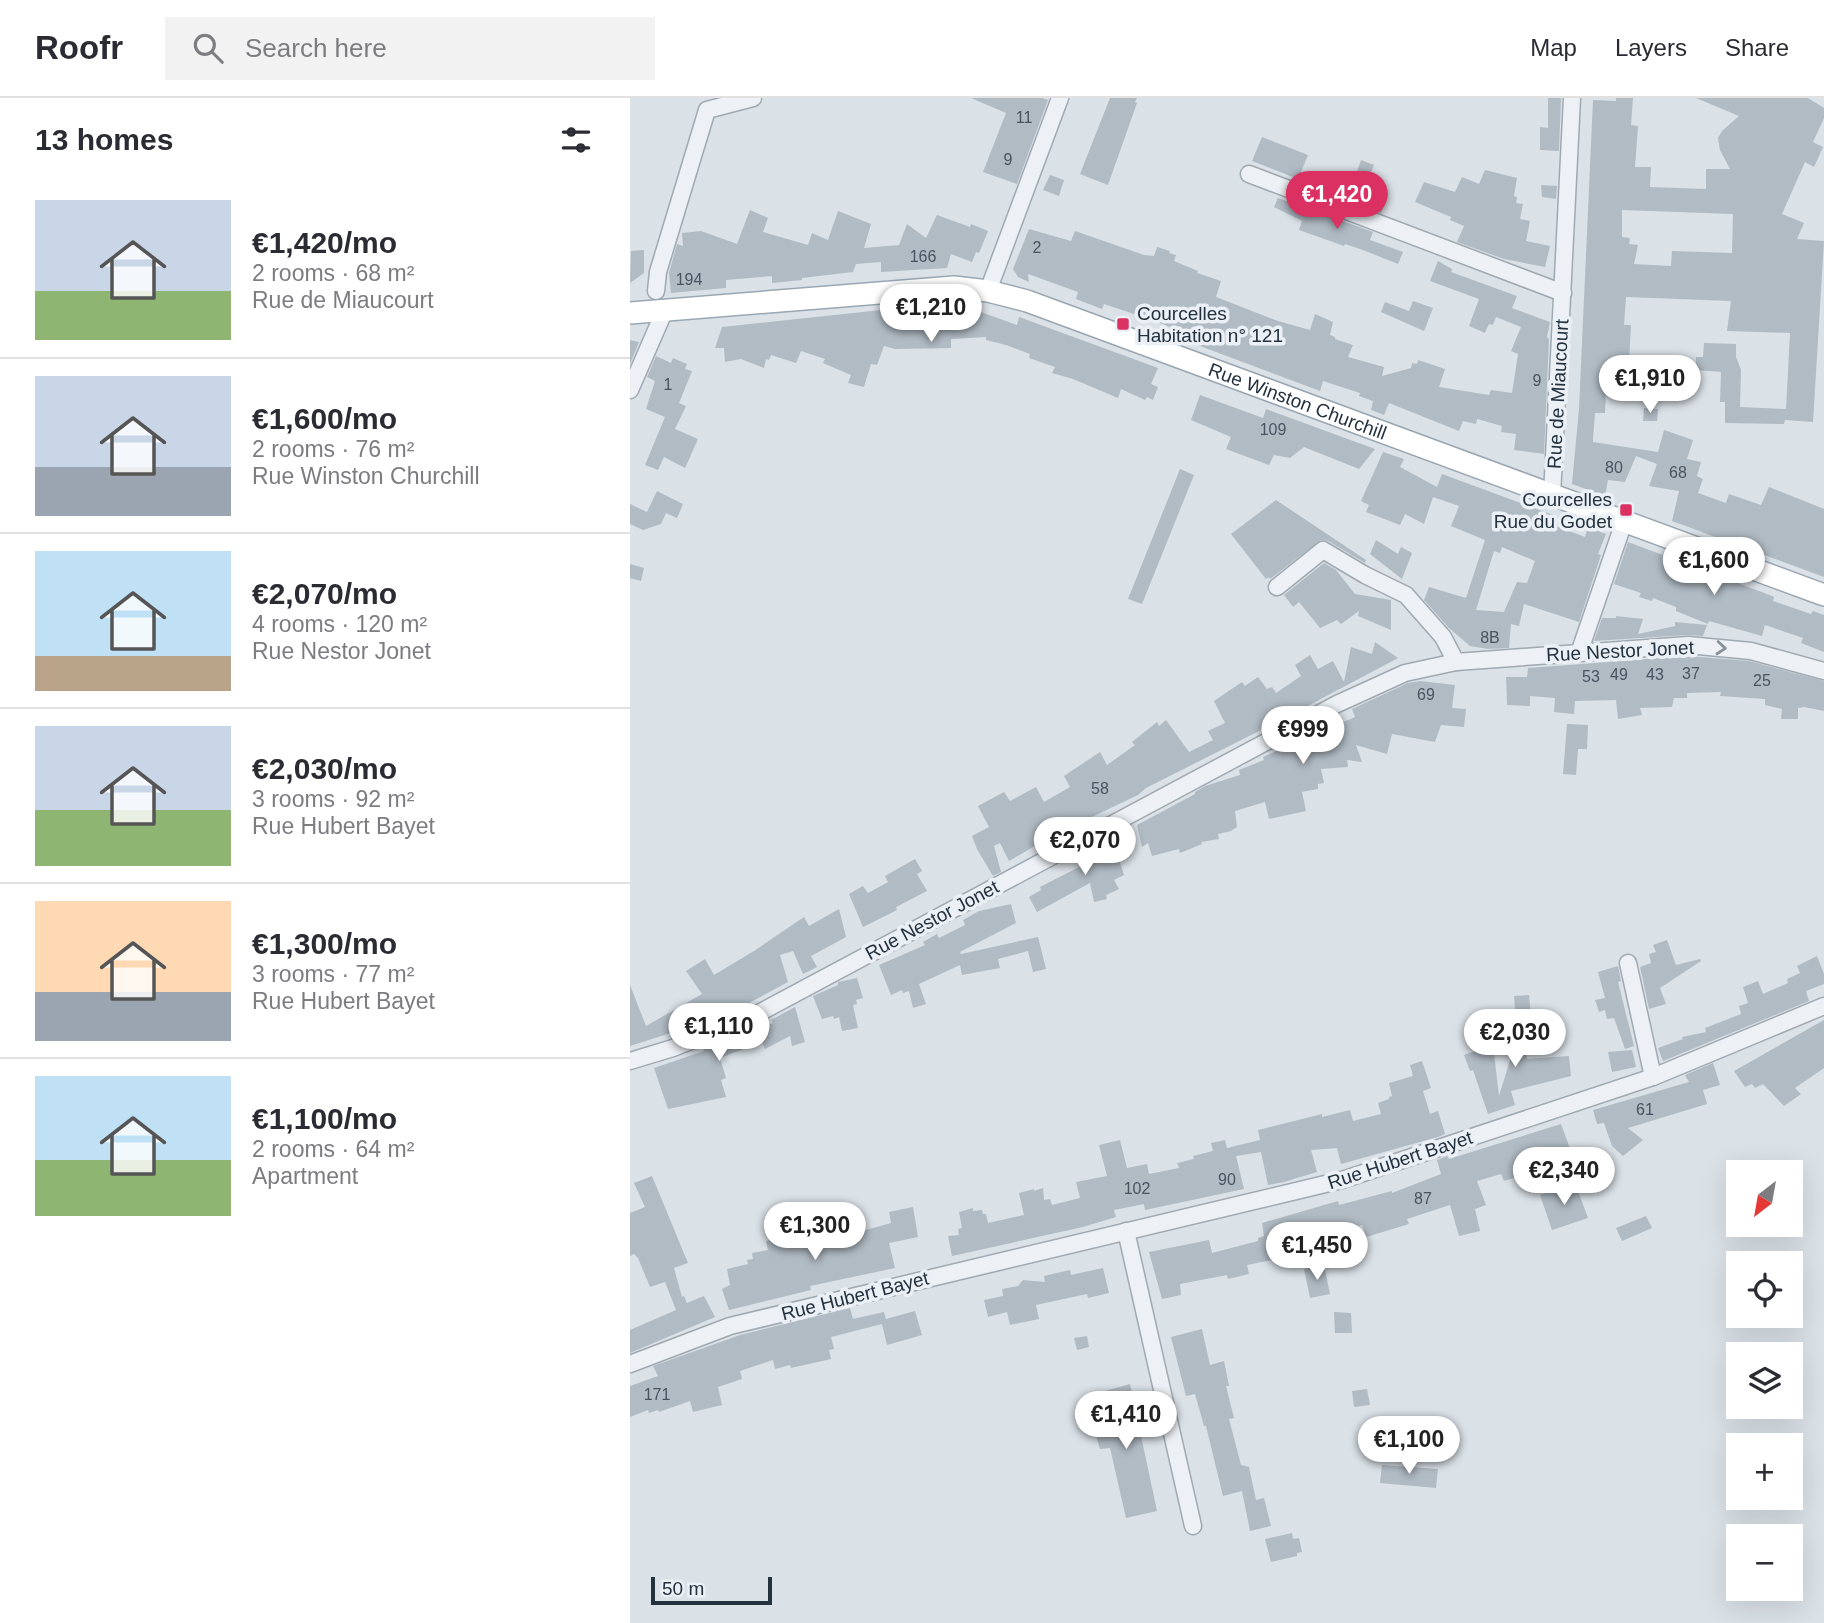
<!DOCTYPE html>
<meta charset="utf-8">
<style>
:root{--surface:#fff;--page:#f2f2f3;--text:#2b2b33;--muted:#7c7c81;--line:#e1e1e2;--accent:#da3162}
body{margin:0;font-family:Helvetica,sans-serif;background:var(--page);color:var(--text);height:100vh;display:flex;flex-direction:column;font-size:26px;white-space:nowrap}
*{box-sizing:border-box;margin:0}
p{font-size:23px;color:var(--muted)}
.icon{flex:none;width:38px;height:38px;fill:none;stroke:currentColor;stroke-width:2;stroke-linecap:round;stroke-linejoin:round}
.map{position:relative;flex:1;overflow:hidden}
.details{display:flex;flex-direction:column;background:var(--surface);width:630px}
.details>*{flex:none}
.needle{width:46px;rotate:211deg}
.controls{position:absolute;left:1096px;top:1062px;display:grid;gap:14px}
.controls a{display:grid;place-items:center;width:77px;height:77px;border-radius:0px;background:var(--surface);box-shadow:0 7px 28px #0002;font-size:35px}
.scale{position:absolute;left:21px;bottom:18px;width:121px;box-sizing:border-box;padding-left:7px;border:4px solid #24313e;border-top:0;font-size:19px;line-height:24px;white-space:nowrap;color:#24313e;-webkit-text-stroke:5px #eaf0f5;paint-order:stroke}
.price{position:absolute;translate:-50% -60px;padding:0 16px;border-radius:24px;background:#fff;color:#222;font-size:23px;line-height:46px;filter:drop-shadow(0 2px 4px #0008)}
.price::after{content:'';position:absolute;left:50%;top:42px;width:21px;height:16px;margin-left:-10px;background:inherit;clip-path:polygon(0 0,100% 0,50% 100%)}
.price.active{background:var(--accent);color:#fff}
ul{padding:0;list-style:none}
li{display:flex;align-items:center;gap:21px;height:175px;padding:0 35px}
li+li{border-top:2px solid var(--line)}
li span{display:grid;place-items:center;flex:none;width:196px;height:140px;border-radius:0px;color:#555}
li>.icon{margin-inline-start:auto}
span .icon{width:84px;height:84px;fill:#fffc;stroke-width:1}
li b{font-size:30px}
h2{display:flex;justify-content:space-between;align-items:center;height:84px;padding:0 35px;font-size:30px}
header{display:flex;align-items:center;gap:42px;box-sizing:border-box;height:98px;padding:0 35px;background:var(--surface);border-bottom:2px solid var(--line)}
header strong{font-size:33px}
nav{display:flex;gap:38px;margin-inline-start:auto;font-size:24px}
.search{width:490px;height:63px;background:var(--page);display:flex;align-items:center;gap:18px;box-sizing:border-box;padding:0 24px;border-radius:0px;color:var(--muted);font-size:26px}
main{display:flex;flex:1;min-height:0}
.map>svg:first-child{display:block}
</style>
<header>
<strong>Roofr</strong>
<div class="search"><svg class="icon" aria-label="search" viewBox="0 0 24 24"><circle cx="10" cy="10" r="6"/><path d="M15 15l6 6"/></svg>Search here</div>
<nav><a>Map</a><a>Layers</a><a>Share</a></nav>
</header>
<main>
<section class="details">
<h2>13 homes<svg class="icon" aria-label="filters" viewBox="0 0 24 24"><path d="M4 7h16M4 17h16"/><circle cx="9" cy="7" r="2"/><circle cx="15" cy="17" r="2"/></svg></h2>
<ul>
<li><span style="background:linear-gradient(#c9d6e8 65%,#8fb573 0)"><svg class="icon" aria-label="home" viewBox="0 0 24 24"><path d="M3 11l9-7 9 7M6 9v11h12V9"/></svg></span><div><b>€1,420/mo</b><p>2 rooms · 68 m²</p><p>Rue de Miaucourt</p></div></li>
<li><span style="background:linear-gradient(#c9d6e8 65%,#9aa5b1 0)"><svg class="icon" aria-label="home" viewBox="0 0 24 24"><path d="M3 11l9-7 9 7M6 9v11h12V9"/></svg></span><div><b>€1,600/mo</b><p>2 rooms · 76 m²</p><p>Rue Winston Churchill</p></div></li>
<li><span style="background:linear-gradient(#bfe0f5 75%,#b9a48a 0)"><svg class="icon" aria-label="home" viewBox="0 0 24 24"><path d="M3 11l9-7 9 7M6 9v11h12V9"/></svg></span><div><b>€2,070/mo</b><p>4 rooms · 120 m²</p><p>Rue Nestor Jonet</p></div></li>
<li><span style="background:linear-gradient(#c9d6e8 60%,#8fb573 0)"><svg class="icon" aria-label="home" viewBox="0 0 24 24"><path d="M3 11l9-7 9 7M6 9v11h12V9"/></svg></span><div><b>€2,030/mo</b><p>3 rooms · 92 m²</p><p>Rue Hubert Bayet</p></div></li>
<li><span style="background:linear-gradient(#ffd9b3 65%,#9aa5b1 0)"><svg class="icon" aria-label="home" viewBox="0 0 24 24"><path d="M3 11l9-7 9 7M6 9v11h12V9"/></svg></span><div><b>€1,300/mo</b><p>3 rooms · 77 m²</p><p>Rue Hubert Bayet</p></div></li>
<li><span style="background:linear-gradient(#bfe0f5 60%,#8fb573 0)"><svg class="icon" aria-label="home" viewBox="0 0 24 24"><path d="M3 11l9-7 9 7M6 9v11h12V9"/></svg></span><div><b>€1,100/mo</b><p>2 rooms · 64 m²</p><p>Apartment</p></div></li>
</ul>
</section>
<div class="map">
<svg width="1194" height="1525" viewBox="0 0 1194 1525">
<rect width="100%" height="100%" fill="#dae1e7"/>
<!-- building -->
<g fill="#b1bbc4" fill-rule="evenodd">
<polygon points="341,0 412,0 418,2 387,86 353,74 376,15"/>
<polygon points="480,0 507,0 505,4 507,5 478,87 450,76"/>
<polygon points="918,0 931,0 929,53 910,52 910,29 918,30"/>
<path d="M986,0h17l-2,27 7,1 -3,41h16l-1,20 56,2v-20h24l-10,-19 -2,-12 4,-7 17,-15 -43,-18h112l16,10v10l-11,24 10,5 -9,20 -9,-5 -23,52 22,9 -7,16 27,2 -11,181 -28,-2 -1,4 -59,-1v-21h-5l1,-30 -25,-2v-13h7l1,-14 32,1v13l5,13 -1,37 46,2 4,-76 -63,-2 4,-30 -105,-4 -2,28h7l-2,38h3v29l-26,-1 -1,22h-10l-2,26v3l65,10 6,-22 29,10 -6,19 14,3 -4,14 6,3 -5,14 28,10 3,-9 32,11 8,-18 55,22v68l-152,-56 7,-30 -30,-5 8,-22 -21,-8 -11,26 -17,-2 -3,16 -33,-12 7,-75 14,-309 23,1zM992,112l111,4 -1,39 -60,-2 -1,15 -37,-2 4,-19 -9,-1 1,-6 -8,-1z"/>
<polygon points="632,39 678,57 668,81 622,63"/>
<polygon points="731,62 744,67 734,92 756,101 751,115 697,94 704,78 723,85"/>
<polygon points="855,72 887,80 884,98 887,99 886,105 893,106 890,121 900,123 896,143 920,148 915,169 874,161 827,144 834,128 820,122 821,119 785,104 794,84 825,94 832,79 849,86"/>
<polygon points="420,77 434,82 429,98 413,92"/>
<polygon points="911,87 927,88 926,101 912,99"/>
<polygon points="648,100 743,134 740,142 773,154 768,166 733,152 715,146 714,148 669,132 672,123 644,109"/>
<polygon points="120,112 138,120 133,134 178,147 182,135 198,142 208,113 241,126 234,150 269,147 277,126 296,140 307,117 340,129 341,126 358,133 349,155 346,154 342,164 321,156 317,170 251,174 251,164 226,166 223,174 172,180 172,182 142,185 142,178 96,182 96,190 41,195 39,175 47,146 53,148 52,135 71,133 107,146"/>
<polygon points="399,131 441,143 445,133 514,157 524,158 527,149 540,153 539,155 546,157 544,163 568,173 567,175 591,183 586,199 648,223 680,232 685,216 703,224 700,237 705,239 705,241 723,247 718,259 754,269 752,278 781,270 782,265 787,266 788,262 815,271 809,289 859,297 861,292 882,295 888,256 881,253 891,229 866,219 863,227 859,226 855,235 839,228 849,201 800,183 808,163 822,171 821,174 887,198 882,210 920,224 917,239 919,241 914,356 884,352 886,336 871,334 872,328 847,321 846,326 833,323 829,333 759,305 754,317 741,312 743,303 729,298 730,295 693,283 690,293 538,236 540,229 522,222 474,206 472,211 446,201 448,194 398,176 399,184 388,179 383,171"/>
<polygon points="14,152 14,175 0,185 1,153"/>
<polygon points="783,203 803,210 794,233 751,214 755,204 779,213"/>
<polygon points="326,207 326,214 348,213 387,227 389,219 528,270 521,286 528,289 523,302 517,299 515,302 491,291 488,300 443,281 422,275 425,269 399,260 400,256 376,247 356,242 356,239 321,241 321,250 265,251 254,248 247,267 241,266 234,289 218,285 221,277 193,265 195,261 171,253 166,265 141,257 139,262 136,261 134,270 111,261 95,264 94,250 85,250 92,229 279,209"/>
<polygon points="0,242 9,244 0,266"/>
<polygon points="26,258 41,265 43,260 57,266 55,271 62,273 49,305 56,308 45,331 68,341 55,370 34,359 28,372 15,367 35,319 16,311 25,283 17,279"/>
<polygon points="570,297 633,320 636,311 745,351 729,371 674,349 660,360 644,357 639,367 596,351 601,339 561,322"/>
<polygon points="1014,310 1028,311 1027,323 1013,323"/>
<path d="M753,354l21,7 -4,8 37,20 5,-13 114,42 -3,9 32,12 3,-10 18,7 -8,20 3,1 -22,67 -55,-18 -5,22 -8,-2 -2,24 -21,1 -18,-3 -21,-18 -25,-28 5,-13 37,11 19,-58 -34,-14 8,-20 -26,-9 -9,27 -19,-10 -5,11 -34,-13 3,-7 -8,-4zM872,449l33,14 -8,22 -10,-1 -13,30 -28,-2 18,-59 6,2z"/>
<polygon points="550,371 564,377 512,506 498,501"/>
<polygon points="27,393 53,406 47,420 36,415 31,426 13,432 0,426 0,406 17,414"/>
<polygon points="646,402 736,462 735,465 698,443 691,442 640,481 639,479 636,481 601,436"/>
<polygon points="746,442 768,456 771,449 782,455 772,481 740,456"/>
<polygon points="998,444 1137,496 1144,499 1143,503 1181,516 1183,513 1194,517 1194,554 1171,545 1173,540 1135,527 1132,538 1079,523 1078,526 1046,513 1046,509 1023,500 1022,503 1009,499 1011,495 984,486"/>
<polygon points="694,465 706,472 725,496 761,502 761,532 728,518 729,513 711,526 707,522 690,530 669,504 663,509 654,497"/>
<polygon points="0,466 14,470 11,483 0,480"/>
<polygon points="986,518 1013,521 1008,536 1045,528 1045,524 1077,527 1073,538 1057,537 964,543 972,520 986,520"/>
<polygon points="745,544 768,560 657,619 655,616 632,624 635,630 516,690 508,697 445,727 444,725 379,763 370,745 364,748 371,774 363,778 347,751 342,738 359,729 348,708 374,694 380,703 406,689 414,704 440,689 434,678 470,654 477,667 505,647 502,644 527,624 529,628 536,622 559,654 583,642 578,633 595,625 584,603 612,584 615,588 628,579 637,591 642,589 646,595 671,578 665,567 680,557 688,571 703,563 714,584 721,549 742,556"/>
<polygon points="1058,558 1119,563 1194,583 1194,613 1174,609 1168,610 1168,621 1151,621 1152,611 1135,607 1135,601 1090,598 1091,594 1057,595 1057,600 1044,600 1042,609 1010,610 1012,617 988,621 986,602 945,603 944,616 924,614 925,600 900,598 900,608 877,607 876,579 897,579 898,570"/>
<polygon points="790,583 825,587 822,610 836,611 834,629 811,627 805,644 762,636 757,656 726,647 732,664 717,662 718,669 691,671 694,685 688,686 688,691 672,694 676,713 639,721 635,704 605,713 607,729 601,733 588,736 589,741 571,744 572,746 550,755 549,751 522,758 518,745 512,749 507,727 565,696 565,694 575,688 610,677 609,672 634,662 633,659 725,619 722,611 778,585"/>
<polygon points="937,626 958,627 957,651 948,651 946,677 933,676"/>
<polygon points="482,740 494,777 484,782 489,791 476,797 477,801 464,804 460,785 407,814 399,799 411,792 410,789 451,768 448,759"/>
<polygon points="285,761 292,773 287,776 297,793 266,809 267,812 233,829 219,796 233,788 238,795 258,784 255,778"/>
<polygon points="381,806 386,825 330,854 331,856 408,839 416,871 403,874 398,853 368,861 370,870 332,877 330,867 289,886 296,906 283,910 279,893 273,895 272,892 261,897 249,867 295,847 293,844 307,836 309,840 335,827 333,822 349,813"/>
<polygon points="209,811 216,839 181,858 187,869 173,876 163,853 150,857 158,884 108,911 86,919 81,913 53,931 0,948 0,887 16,928 72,896 56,873 75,861 84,877 124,853 174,819 179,828"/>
<polygon points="1037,842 1046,867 1070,861 1071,863 1030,890 1036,906 1019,911 1010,869 1021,865 1019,856 1026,854 1023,847"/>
<polygon points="1187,858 1194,876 1194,886 1176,893 1179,903 1033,963 1028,950 1053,941 1052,939 1076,934 1075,930 1111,916 1109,908 1118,905 1113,889 1128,883 1133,896 1158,885 1157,881 1170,875 1167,868"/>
<polygon points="988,868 991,883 988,884 1004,948 995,951 984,920 977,921 975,912 969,914 965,902 975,900 968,874"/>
<polygon points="227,880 233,900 226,902 227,906 223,907 228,930 212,933 209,919 204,921 203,918 192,921 183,898 208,887 208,884"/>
<polygon points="899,897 901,922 886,923 884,898"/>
<polygon points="165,909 175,944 162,948 160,938 135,951 132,944 90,960 96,980 91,982 96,999 38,1011 24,970 74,953 73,949 143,925 141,922"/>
<polygon points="1194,922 1194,970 1165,990 1171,996 1154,1008 1133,986 1125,990 1122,986 1115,989 1104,973"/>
<polygon points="892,923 893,926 913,924 914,941 895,944 897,961 939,958 941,978 881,993 885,1007 858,1016 843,972 840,973 834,957 863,947 869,998"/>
<polygon points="1002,952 1006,969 982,974 978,954"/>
<polygon points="792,963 801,990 793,993 800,1016 808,1013 815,1036 808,1039 711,1066 707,1050 681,1052 687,1074 654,1084 638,1087 631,1054 606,1058 614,1091 515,1112 514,1106 484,1112 486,1119 453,1129 322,1158 318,1138 329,1137 328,1131 332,1130 329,1114 343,1110 343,1113 352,1112 353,1116 356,1116 358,1125 394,1117 389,1095 404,1091 404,1093 413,1090 414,1102 420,1101 422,1107 450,1100 446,1084 477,1078 469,1047 490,1042 497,1070 517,1066 519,1076 549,1070 547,1065 564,1061 563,1058 583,1053 581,1045 595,1042 597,1050 630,1042 628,1032 692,1016 692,1019 720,1012 723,1023 751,1016 748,1005 759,1001 759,999 762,998 759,985 783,978 780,967"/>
<polygon points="1083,965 1090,987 1073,992 1077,1006 998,1030 1013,1042 993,1058 982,1048 974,1025 967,1026 963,1012 1059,984 1055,977"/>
<polygon points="931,1026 941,1053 921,1060 923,1065 886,1076 887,1079 874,1083 871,1076 847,1083 856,1107 845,1111 850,1133 829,1138 820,1107 777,1121 779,1126 736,1139 732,1127 692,1139 689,1129 653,1139 658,1159 617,1167 619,1176 598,1181 597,1177 550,1186 551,1197 532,1201 519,1154 579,1142 582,1155 628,1143 628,1140 634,1138 632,1125 708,1103 709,1107 762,1093 762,1095 811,1076 807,1062 817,1058 819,1061"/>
<polygon points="22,1078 58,1165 44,1170 52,1199 54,1198 57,1205 74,1198 85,1219 0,1255 0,1232 46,1212 35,1184 20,1189 8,1160 4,1156 0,1158 0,1115 15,1109 4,1085"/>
<polygon points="945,1085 958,1120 922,1132 910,1097"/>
<polygon points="283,1109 288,1139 259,1145 265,1170 180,1188 181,1192 99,1212 92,1191 100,1187 97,1171 118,1166 117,1162 123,1161 122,1155 138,1152 136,1143 154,1138 155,1142 193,1135 196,1149 227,1144 225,1135 261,1125 259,1114"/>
<polygon points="1016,1118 1022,1130 992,1143 986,1130"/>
<polygon points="694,1167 700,1196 680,1200 674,1171"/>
<polygon points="473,1170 479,1195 458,1200 457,1196 406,1207 409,1221 380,1227 377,1214 358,1219 354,1202 373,1198 372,1191 388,1188 393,1182 415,1184 414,1178 440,1172 441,1177"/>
<polygon points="220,1210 223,1221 254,1214 256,1221 285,1213 292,1237 257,1247 252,1226 201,1239 204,1251 199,1252 201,1261 161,1270 160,1267 145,1271 143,1262 110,1273 112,1281 88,1289 92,1307 63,1314 60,1303 29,1314 28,1312 19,1315 18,1312 0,1319 0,1288 28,1278 23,1268 110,1237"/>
<polygon points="704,1214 721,1215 722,1235 705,1235"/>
<polygon points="572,1231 580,1267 594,1263 599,1288 596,1288 604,1320 599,1321 611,1367 619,1369 626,1402 634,1400 641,1428 620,1433 612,1393 593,1398 576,1328 574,1328 565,1296 556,1298 541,1239"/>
<polygon points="457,1238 459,1249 447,1252 444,1240"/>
<polygon points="500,1286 527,1413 496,1420 480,1350 470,1351 462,1324 477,1321 471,1294"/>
<polygon points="737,1291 740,1307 724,1309 722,1293"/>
<polygon points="752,1367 808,1371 806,1390 750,1385"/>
<polygon points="662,1435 663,1441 669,1440 672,1454 667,1455 667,1458 641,1464 635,1441"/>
</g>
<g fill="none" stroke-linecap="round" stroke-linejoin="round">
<!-- minor casing -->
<g stroke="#a0a9b1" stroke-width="19">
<g id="minor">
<polyline points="619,76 933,195"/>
<polyline points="26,193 28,174 77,12 123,0"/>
<polyline points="358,193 430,0"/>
<polyline points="0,292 34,214"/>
<polyline points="922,398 942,0"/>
<polyline points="647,489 693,452 735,477 776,497 813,539 826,564"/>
<polyline points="949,555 994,424"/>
<polyline points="998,865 1023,979"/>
<polyline points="0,963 43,950 127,916 707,606 775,575 826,564 1058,547 1121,553 1194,573"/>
<polyline points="496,1133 563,1428"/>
<polyline points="0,1266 100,1228 712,1082 1023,979 1194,908"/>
</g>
</g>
<!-- major casing -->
<g stroke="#99a7b3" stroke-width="24">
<g id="major">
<path id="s1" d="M0,215l324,-26 34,4 39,10 797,294"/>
</g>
</g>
<!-- minor -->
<use href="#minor" stroke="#edf1f5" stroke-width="16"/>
<!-- major -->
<use href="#major" stroke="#fff" stroke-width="21"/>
</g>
<!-- one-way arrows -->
<defs><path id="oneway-chevron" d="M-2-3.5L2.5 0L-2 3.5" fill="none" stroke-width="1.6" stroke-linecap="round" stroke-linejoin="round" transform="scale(1.75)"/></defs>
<use stroke="#88919a" href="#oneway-chevron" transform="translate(1091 550) rotate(5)"/>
<!-- markers -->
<g fill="#da3162" stroke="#eaf0f5" stroke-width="2.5">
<rect x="486" y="219" width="14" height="14" rx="3.5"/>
<rect x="989" y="405" width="14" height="14" rx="3.5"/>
</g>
<g text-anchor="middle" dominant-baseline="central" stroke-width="7" stroke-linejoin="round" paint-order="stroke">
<!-- number labels -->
<g font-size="16" fill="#475460">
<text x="394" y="19">11</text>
<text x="378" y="61">9</text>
<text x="407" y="149">2</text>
<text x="293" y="158">166</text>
<text x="59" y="181">194</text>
<text x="907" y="282">9</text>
<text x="38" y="286">1</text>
<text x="643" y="331">109</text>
<text x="984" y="369">80</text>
<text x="1048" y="374">68</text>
<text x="860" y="539">8B</text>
<text x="1061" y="575">37</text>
<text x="989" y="576">49</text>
<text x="1025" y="576">43</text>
<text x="961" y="578">53</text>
<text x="1132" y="582">25</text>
<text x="796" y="596">69</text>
<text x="470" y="690">58</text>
<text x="1015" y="1011">61</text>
<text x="597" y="1081">90</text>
<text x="507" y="1090">102</text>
<text x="793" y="1100">87</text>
<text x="27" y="1296">171</text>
</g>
<!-- poi labels -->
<g font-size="19" fill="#24313e" stroke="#eaf0f5" text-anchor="start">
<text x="507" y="215">Courcelles<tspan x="507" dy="22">Habitation n° 121</tspan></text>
<text x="982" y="401" text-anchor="end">Courcelles<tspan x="982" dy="22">Rue du Godet</tspan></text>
</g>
<!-- street labels -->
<g font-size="19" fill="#24313e" stroke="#eaf0f5">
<text transform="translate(928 296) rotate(-87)">Rue de Miaucourt</text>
<text stroke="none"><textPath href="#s1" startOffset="688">Rue Winston Churchill</textPath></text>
<text transform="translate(990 553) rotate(-3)">Rue Nestor Jonet</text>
<text transform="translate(302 822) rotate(-28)">Rue Nestor Jonet</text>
<text transform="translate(770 1062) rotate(-18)">Rue Hubert Bayet</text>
<text transform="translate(225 1198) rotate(-14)">Rue Hubert Bayet</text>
</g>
</g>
</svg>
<div class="controls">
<a><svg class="needle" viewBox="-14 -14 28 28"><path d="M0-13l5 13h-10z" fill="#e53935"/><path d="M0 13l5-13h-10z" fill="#7c7c81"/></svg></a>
<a><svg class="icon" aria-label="locate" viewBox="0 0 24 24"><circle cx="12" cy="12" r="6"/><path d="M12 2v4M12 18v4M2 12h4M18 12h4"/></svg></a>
<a><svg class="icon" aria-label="layers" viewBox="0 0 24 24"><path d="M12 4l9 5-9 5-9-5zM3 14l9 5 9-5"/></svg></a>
<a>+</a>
<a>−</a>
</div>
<div class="scale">50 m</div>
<b class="price active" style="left:707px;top:133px">€1,420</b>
<b class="price" style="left:301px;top:246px">€1,210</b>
<b class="price" style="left:1020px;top:317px">€1,910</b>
<b class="price" style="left:1084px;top:499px">€1,600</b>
<b class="price" style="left:673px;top:668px">€999</b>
<b class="price" style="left:455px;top:779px">€2,070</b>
<b class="price" style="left:89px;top:965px">€1,110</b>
<b class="price" style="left:885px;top:971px">€2,030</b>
<b class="price" style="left:934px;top:1109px">€2,340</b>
<b class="price" style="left:185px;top:1164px">€1,300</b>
<b class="price" style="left:687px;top:1184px">€1,450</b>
<b class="price" style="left:496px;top:1353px">€1,410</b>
<b class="price" style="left:779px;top:1378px">€1,100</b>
</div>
</main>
